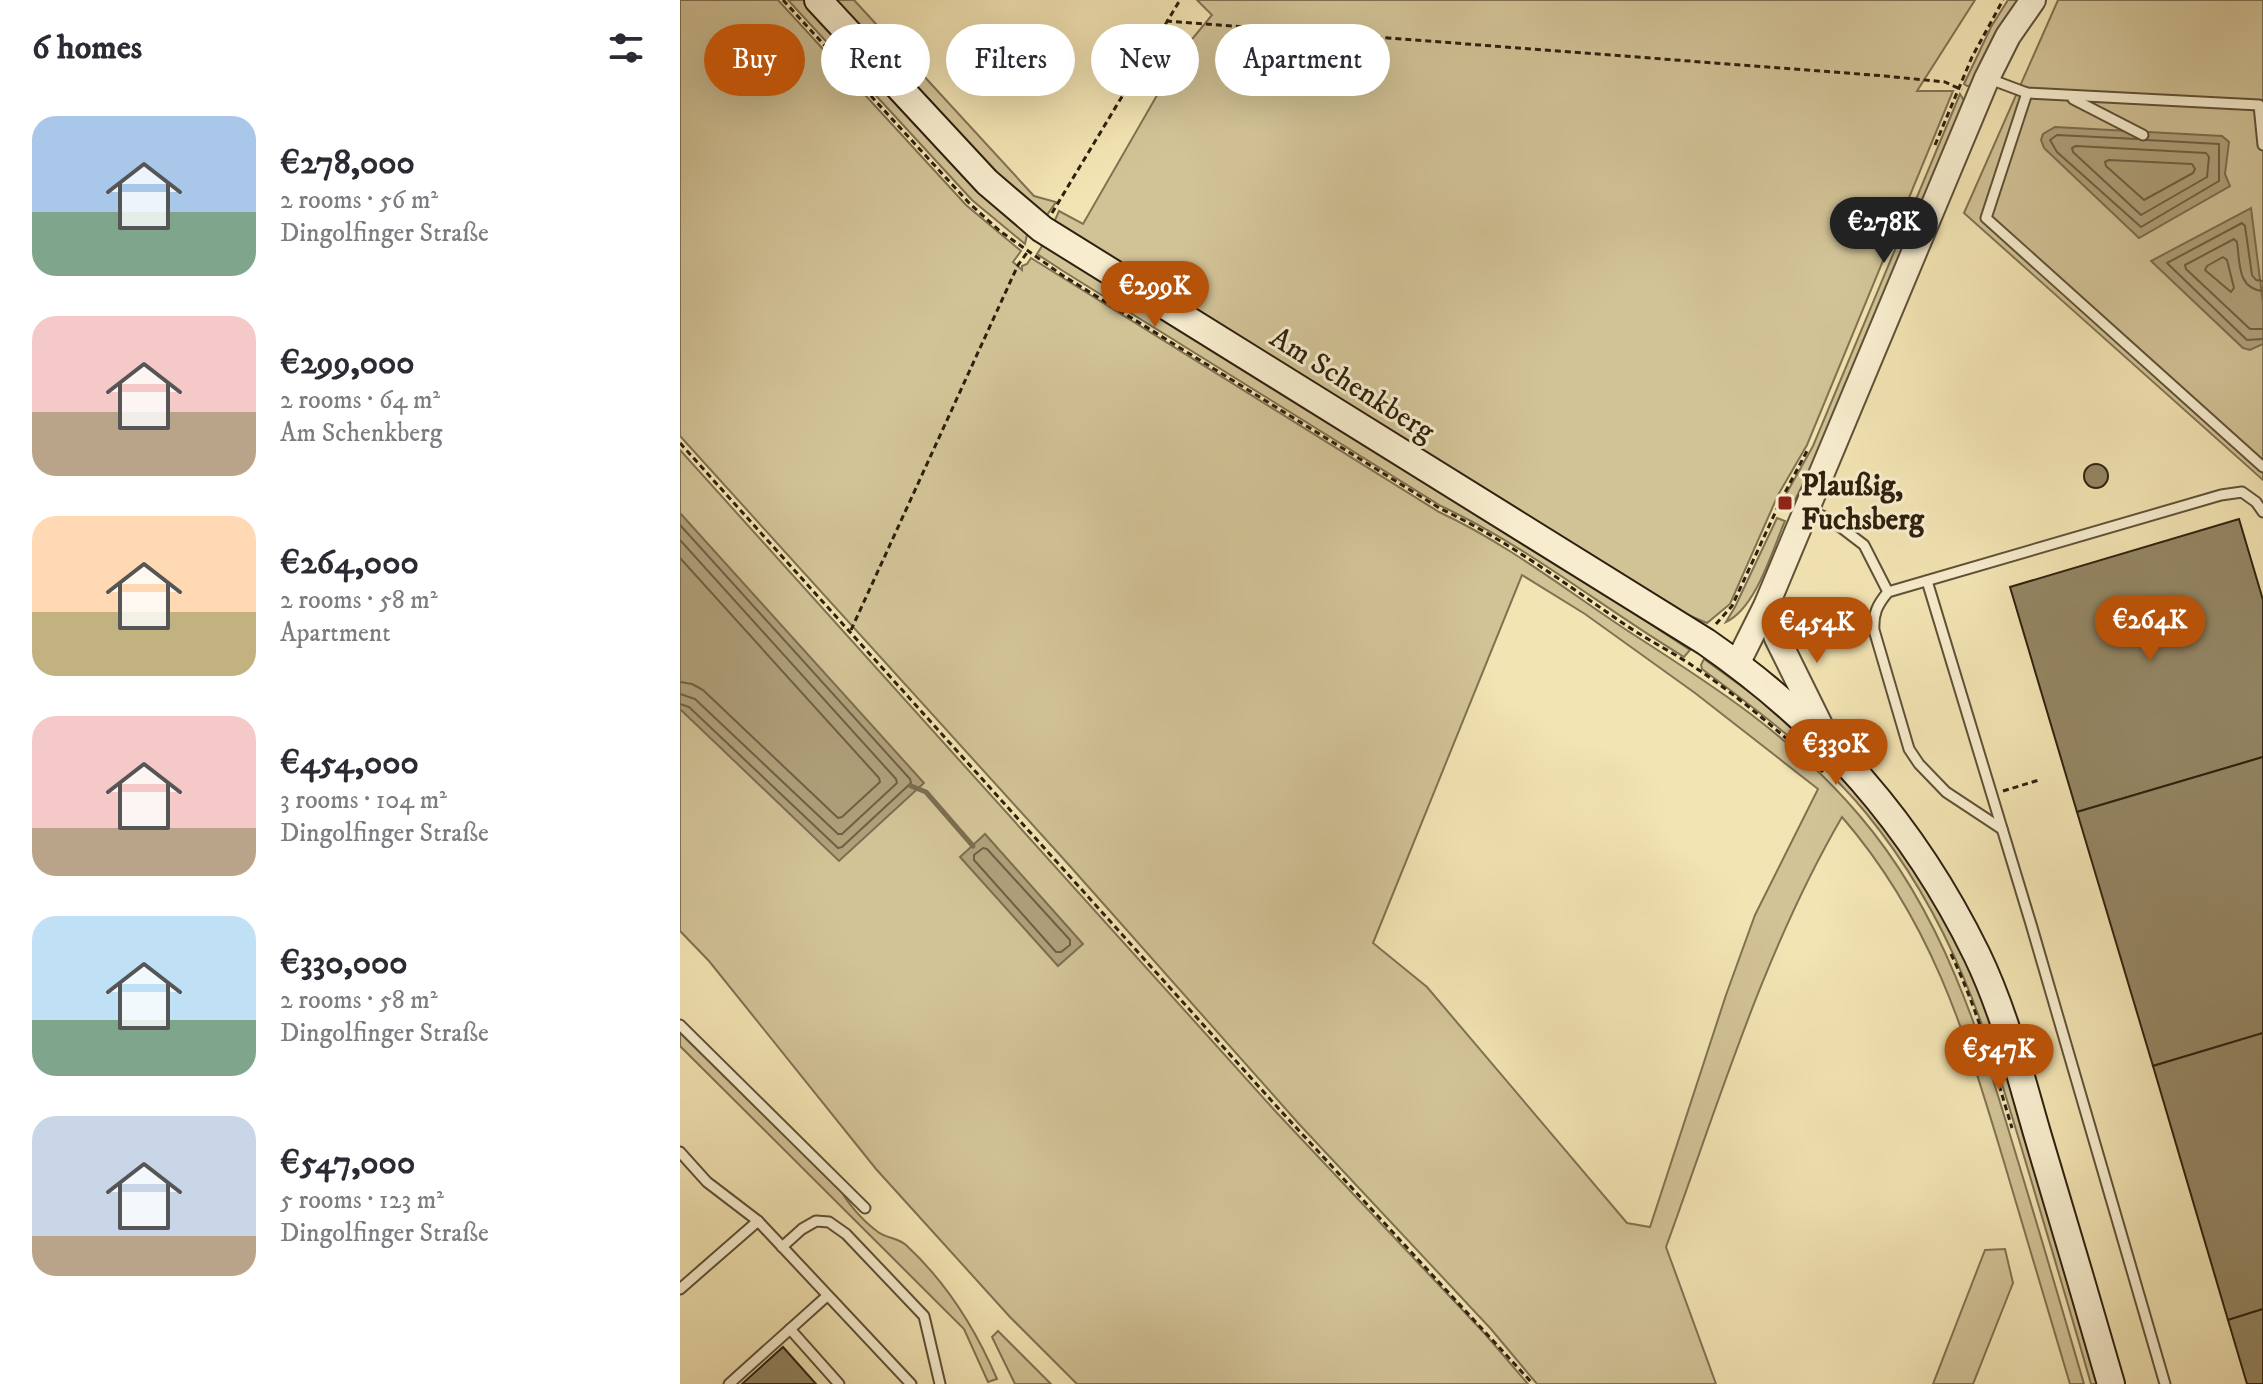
<!DOCTYPE html>
<meta charset="utf-8">
<style>
:root{--surface:#fff;--page:#f2f2f3;--text:#2b2b33;--muted:#7c7c81;--accent:#b45309}
body{margin:0;font-family:"IM FELL DW Pica",serif;background:var(--page);color:var(--text);height:100vh;display:flex;flex-direction:column;font-size:30px;white-space:nowrap}
*{box-sizing:border-box;margin:0}
p{font-size:26px;color:var(--muted)}
.icon{flex:none;width:44px;height:44px;fill:none;stroke:currentColor;stroke-width:2;stroke-linecap:round;stroke-linejoin:round}
.map{position:relative;flex:1;overflow:hidden}
.drawer{display:flex;flex-direction:column;background:var(--surface);width:680px}
.drawer>*{flex:none}
.top-card{position:absolute;left:24px;top:24px;width:760px;height:72px;display:flex;gap:16px}
.price{position:absolute;translate:-50% -68px;padding:0 18px;border-radius:28px;background:var(--accent);color:#fff;font-size:26px;line-height:52px;filter:drop-shadow(0 2px 4px #0008)}
.price::after{content:'';position:absolute;left:50%;top:48px;width:24px;height:18px;margin-left:-12px;background:inherit;clip-path:polygon(0 0,100% 0,50% 100%)}
.price.on{background:#222;color:#fff}
ul{padding:0;list-style:none}
li{display:flex;align-items:center;gap:24px;height:200px;padding:0 32px}
li span{display:grid;place-items:center;flex:none;width:224px;height:160px;border-radius:24px;color:#555}
li>.icon{margin-inline-start:auto}
span .icon{width:96px;height:96px;fill:#fffc;stroke-width:1}
li b{font-size:34px}
h2{display:flex;justify-content:space-between;align-items:center;height:96px;padding:0 32px;font-size:34px}
.chip{padding:0 28px;border-radius:36px;background:var(--surface);box-shadow:0 8px 32px #0002;font-size:28px;line-height:72px}
.chip.on{background:var(--accent);color:#fff}
main{display:flex;flex:1;min-height:0}
.map>svg:first-child{display:block}
</style>
<main>
<section class="drawer">
<h2>6 homes<svg class="icon" aria-label="filters" viewBox="0 0 24 24"><path d="M4 7h16M4 17h16"/><circle cx="9" cy="7" r="2"/><circle cx="15" cy="17" r="2"/></svg></h2>
<ul>
<li><span style="background:linear-gradient(#a9c7e8 60%,#7fa58c 0)"><svg class="icon" aria-label="home" viewBox="0 0 24 24"><path d="M3 11l9-7 9 7M6 9v11h12V9"/></svg></span><div><b>€278,000</b><p>2 rooms · 56 m²</p><p>Dingolfinger Straße</p></div></li>
<li><span style="background:linear-gradient(#f6c9c9 60%,#b9a48a 0)"><svg class="icon" aria-label="home" viewBox="0 0 24 24"><path d="M3 11l9-7 9 7M6 9v11h12V9"/></svg></span><div><b>€299,000</b><p>2 rooms · 64 m²</p><p>Am Schenkberg</p></div></li>
<li><span style="background:linear-gradient(#ffd9b3 60%,#c2b280 0)"><svg class="icon" aria-label="home" viewBox="0 0 24 24"><path d="M3 11l9-7 9 7M6 9v11h12V9"/></svg></span><div><b>€264,000</b><p>2 rooms · 58 m²</p><p>Apartment</p></div></li>
<li><span style="background:linear-gradient(#f6c9c9 70%,#b9a48a 0)"><svg class="icon" aria-label="home" viewBox="0 0 24 24"><path d="M3 11l9-7 9 7M6 9v11h12V9"/></svg></span><div><b>€454,000</b><p>3 rooms · 104 m²</p><p>Dingolfinger Straße</p></div></li>
<li><span style="background:linear-gradient(#bfe0f5 65%,#7fa58c 0)"><svg class="icon" aria-label="home" viewBox="0 0 24 24"><path d="M3 11l9-7 9 7M6 9v11h12V9"/></svg></span><div><b>€330,000</b><p>2 rooms · 58 m²</p><p>Dingolfinger Straße</p></div></li>
<li><span style="background:linear-gradient(#c9d6e8 75%,#b9a48a 0)"><svg class="icon" aria-label="home" viewBox="0 0 24 24"><path d="M3 11l9-7 9 7M6 9v11h12V9"/></svg></span><div><b>€547,000</b><p>5 rooms · 123 m²</p><p>Dingolfinger Straße</p></div></li>
</ul>
</section>
<div class="map">
<svg width="1583" height="1384" viewBox="0 0 1583 1384">
<rect width="100%" height="100%" fill="#f3e4b3"/>
<filter id="stains"><feTurbulence type="fractalNoise" baseFrequency=".0025" numOctaves="4"/><feColorMatrix values="0 0 0 0 .2 0 0 0 0 .09 0 0 0 0 .02 0 0 0 .5 -.17"/></filter>
<radialGradient id="worn" r=".72"><stop offset=".6" stop-color="#630" stop-opacity="0"/><stop offset="1" stop-color="#630" stop-opacity=".3"/></radialGradient>
<!-- green -->
<g fill="#d2c397" stroke="#807252" stroke-width="2" fill-rule="evenodd">
<path d="M0,0h98l188,205 55,46 -8,11 9,8v-4l5,-2 4,-6 408,254c67,31 127,78 189,119 86,55 164,105 231,184 85,99 121,220 158,343 23,75 45,151 67,226h-14c-22,-74 -44,-148 -66,-222 -39,-129 -72,-241 -162,-345 -78,134 -123,285 -176,430l50,137h-179l-46,-55 -192,-205 -230,-259 -389,-429zM842,575l63,39 110,79 123,96 -63,126 -29,80 -76,232 -23,-4 -200,-236 -54,-44z"/>
<polygon points="108,0 125,0 278,167 348,230 345,244 292,200"/>
<polygon points="151,0 174,0 354,196 376,202 367,215 360,215 346,204"/>
<polygon points="517,0 1295,0 1237,91 1273,91 1127,445 1098,495 1050,604 1027,623 1008,615 861,530 377,229 375,220 379,211 403,224 503,50 532,15"/>
<polygon points="1328,0 1339,0 1293,85 1287,86 1284,84 1311,27"/>
<polygon points="1378,0 1583,0 1583,480 1284,213"/>
<polygon points="1280,94 1285,102 1140,450 1115,500 1105,496 1133,446"/>
<path d="M368,244l509,319 133,87 -6,7c-81,-49 -157,-111 -243,-151l-378,-235 -26,-17 5,-8z"/>
<polygon points="0,450 597,1113 805,1334 848,1384 397,1384 330,1317 196,1169 29,961 0,931"/>
<path d="M1097,518l8,3c-13,30 -29,87 -59,101l9,-15z"/>
<path d="M1024,659l55,40 90,81 82,111 38,73 29,77 102,343h-9c-21,-74 -43,-147 -65,-221 -39,-131 -72,-242 -160,-350 -46,-56 -106,-101 -164,-144l-1,-4z"/>
<path d="M0,1029l158,156c8,17 24,35 40,47 8,6 20,6 28,13 39,36 70,85 91,134l-9,3 -24,-53 -284,-283z"/>
<polygon points="1325,1249 1333,1283 1293,1384 1253,1384 1305,1250"/>
<polygon points="318,1331 371,1384 335,1384 312,1337"/>
</g>
<!-- water -->
<g fill="#b0a17b" stroke="#7c6d4f" stroke-width="2">
<polygon points="1375,127 1542,136 1549,142 1545,174 1550,186 1459,238 1364,148 1361,140 1363,134"/>
<polygon points="1571,208 1583,303 1583,344 1570,350 1563,348 1471,261"/>
<polygon points="0,513 244,783 159,861 0,709"/>
<polygon points="305,834 403,944 378,966 280,857"/>
</g>
<g fill="none" stroke-linecap="round" stroke-linejoin="round">
<!-- shore -->
<g stroke="#6f6044" stroke-width="2">
<polyline points="1457,139 1377,135 1370,140 1377,152 1461,227 1539,181 1539,144 1467,140"/>
<polygon points="1396,146 1526,153 1529,157 1527,177 1461,215 1393,152 1392,148"/>
<polygon points="1429,160 1512,164 1515,169 1513,173 1464,200 1426,166 1425,162"/>
<polygon points="1543,257 1547,260 1554,288 1551,292 1525,270 1527,266"/>
<polyline points="1583,281 1576,280 1572,275 1565,226 1562,223 1487,263 1567,340 1583,339"/>
<path d="M1583,291c-26,-2 -23,-29 -26,-49l-3,-3 -49,26 1,4 64,60h13"/>
<polyline points="0,525 230,779 231,783 162,847 158,848 9,707 0,704"/>
<polyline points="0,540 216,779 217,783 162,834 158,834 15,699 0,694"/>
<polyline points="0,558 199,778 200,782 162,817 158,818 23,690 12,684 0,682"/>
<polygon points="303,848 307,849 390,940 390,945 381,952 376,952 294,860 294,855"/>
</g>
<!-- stream -->
<polyline stroke="#7c6d4f" stroke-width="5" points="231,786 246,792 293,846"/>
</g>
<!-- building -->
<g fill="#948664" stroke="#2e200e" stroke-width="2">
<circle cx="1416" cy="476" r="12"/>
<polygon points="1559,519 1583,600 1583,757 1397,812 1330,587"/>
<polygon points="1583,757 1583,1033 1473,1066 1397,812"/>
<polygon points="1583,1033 1583,1309 1548,1320 1473,1066"/>
<polygon points="1583,1309 1583,1384 1567,1384 1548,1320"/>
<polygon points="103,1347 136,1384 62,1384"/>
</g>
<g fill="none" stroke-linecap="round" stroke-linejoin="round">
<!-- service casing -->
<g stroke="#5f5137" stroke-width="13">
<g id="service">
<polyline points="1307,78 1347,93 1579,105 1583,145"/>
<polyline points="1347,93 1306,218 1583,467"/>
<polyline points="1393,99 1463,135"/>
<polyline points="1130,511 1150,519 1184,545 1208,592"/>
<polyline points="1247,581 1351,924 1485,1384"/>
<path d="M1322,829l-56,-37 -27,-28 -10,-15 -35,-119c-1,-16 3,-25 14,-38l333,-97 21,-3 14,10 7,10"/>
<polyline points="0,1025 185,1208"/>
<polyline points="0,1152 27,1182 78,1221 231,1384"/>
<polyline points="102,1247 122,1229 136,1221 149,1222 166,1234 244,1316 260,1384"/>
<polyline points="0,1289 78,1221"/>
<polyline points="110,1329 159,1384"/>
<polyline points="49,1384 147,1296"/>
</g>
</g>
<!-- tertiary casing -->
<g stroke="#5f5137" stroke-width="28">
<g id="tertiary">
<polyline points="1087,604 1097,638 1148,741"/>
<polyline points="1057,664 1087,604 1307,78 1328,36 1353,0"/>
</g>
</g>
<!-- secondary casing -->
<g stroke="#2e200e" stroke-width="30">
<path id="secondary" d="M138,0l169,182 55,47 664,413c119,83 207,182 271,313 27,56 43,119 60,178 25,84 50,167 74,251"/>
</g>
<!-- path -->
<g stroke="#2e200e" stroke-width="3" stroke-dasharray="6 4" stroke-linecap="butt">
<path d="M103,0l187,204 30,27 62,44 379,234c66,31 126,76 186,117 21,14 43,25 63,38 48,32 92,69 133,108"/>
<polyline points="486,21 1205,76 1265,82 1282,90"/>
<polyline points="1255,145 1292,57 1323,0"/>
<polyline points="372,213 500,0"/>
<polyline points="0,443 599,1109 853,1384"/>
<polyline points="1036,624 1052,606 1102,498 1127,451"/>
<polyline points="171,630 338,265 349,250"/>
<polyline points="1323,791 1359,780"/>
<path d="M1271,954c27,56 43,115 61,174"/>
</g>
<!-- service -->
<use href="#service" stroke="#f7edce" stroke-width="9"/>
<!-- tertiary -->
<use href="#tertiary" stroke="#f7edce" stroke-width="24"/>
<!-- secondary -->
<use href="#secondary" stroke="#f7edce" stroke-width="26"/>
</g>
<!-- markers -->
<rect fill="#8f2418" stroke="#f7edce" stroke-width="3" x="1097" y="495" width="16" height="16" rx="4"/>
<g text-anchor="middle" dominant-baseline="central" stroke-width="6" stroke-linejoin="round" paint-order="stroke">
<!-- street labels -->
<g font-size="30" fill="#2e200e" stroke="#f7edce">
<text transform="translate(672 385) rotate(32)">Am Schenkberg</text>
</g>
<!-- poi labels -->
<g font-size="30" font-weight="bold" fill="#2e200e" stroke="#f7edce" text-anchor="start">
<text x="1121" y="486">Plaußig,<tspan x="1121" dy="34">Fuchsberg</tspan></text>
</g>
</g>
<rect width="100%" height="100%" filter="url(#stains)"/>
<rect width="100%" height="100%" fill="url(#worn)"/>
</svg>
<b class="price on" style="left:1204px;top:265px">€278K</b>
<b class="price" style="left:475px;top:329px">€299K</b>
<b class="price" style="left:1470px;top:663px">€264K</b>
<b class="price" style="left:1137px;top:665px">€454K</b>
<b class="price" style="left:1156px;top:787px">€330K</b>
<b class="price" style="left:1319px;top:1092px">€547K</b>
<div class="top-card">
<a class="chip on">Buy</a>
<a class="chip">Rent</a>
<a class="chip">Filters</a>
<a class="chip">New</a>
<a class="chip">Apartment</a>
</div>
</div>
</main>
